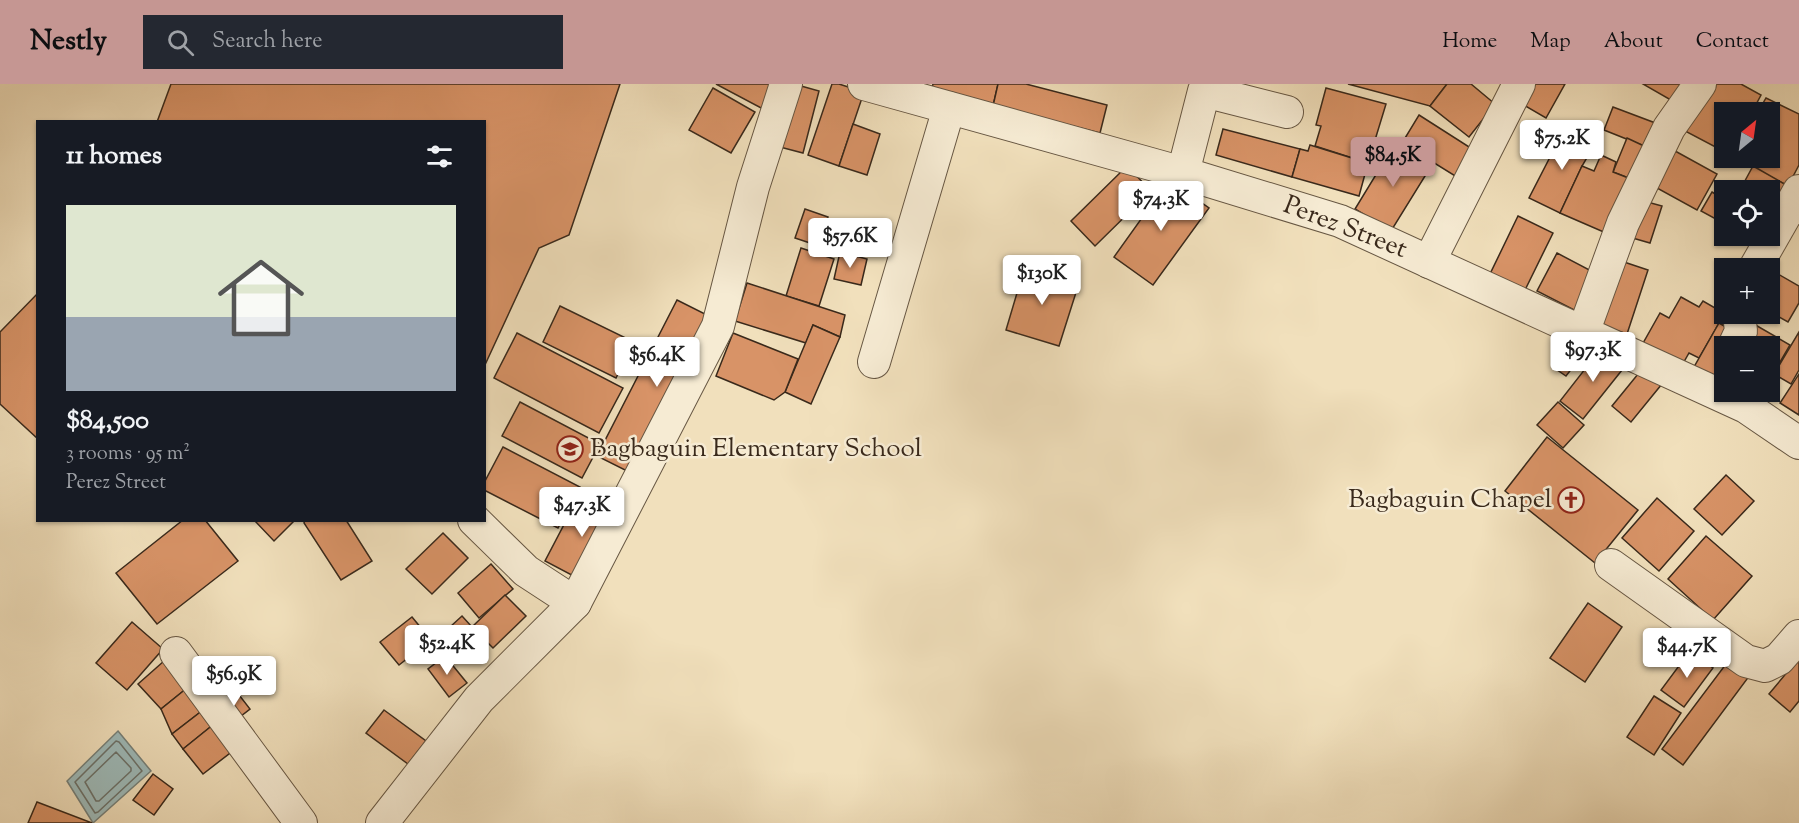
<!DOCTYPE html>
<meta charset="utf-8">
<style>
:root{--surface:#171b24;--page:#242831;--text:#f1f3f6;--muted:#9ea1a6;--accent:#c59692}
body{margin:0;font-family:"Sorts Mill Goudy",serif;background:var(--page);color:var(--text);height:100vh;display:flex;flex-direction:column;font-size:22px;white-space:nowrap}
*{box-sizing:border-box;margin:0}
p{font-size:20px;color:var(--muted)}
.icon{flex:none;width:33px;height:33px;fill:none;stroke:currentColor;stroke-width:2;stroke-linecap:round;stroke-linejoin:round}
.map{position:relative;flex:1;overflow:hidden}
.sheet{position:absolute;left:36px;top:36px;width:450px;height:402px;display:flex;flex-direction:column;background:var(--surface);border-radius:0px;box-shadow:0 2px 4px #0004}
.sheet>*{flex:none}
.needle{width:39px;rotate:29deg}
.buttons{position:absolute;left:1714px;top:18px;display:grid;gap:12px}
.buttons a{display:grid;place-items:center;width:66px;height:66px;border-radius:0px;background:var(--surface);box-shadow:0 2px 4px #0004;font-size:30px}
.price{position:absolute;translate:-50% -51px;padding:0 14px;border-radius:6px;background:#fff;color:#222;font-size:20px;line-height:39px;filter:drop-shadow(0 2px 3px #0008)}
.price::after{content:'';position:absolute;left:50%;top:36px;width:18px;height:14px;margin-left:-9px;background:inherit;clip-path:polygon(0 0,100% 0,50% 100%)}
.price.on{background:var(--accent);color:#111}
ul{padding:0;list-style:none}
li{display:grid;align-content:center;gap:12px;height:318px;padding:0 30px}
li span{display:grid;place-items:center;height:186px;border-radius:0px;color:#555}
li>.icon{margin-inline-start:auto}
span .icon{width:108px;height:108px;fill:#fffc;stroke-width:1}
li b{font-size:26px}
h2{display:flex;justify-content:space-between;align-items:center;height:72px;padding:0 30px;font-size:26px}
header{display:flex;align-items:center;gap:36px;box-sizing:border-box;height:84px;padding:0 30px;background:var(--accent);color:#111}
header strong{font-size:28px}
nav{display:flex;gap:33px;margin-inline-start:auto;font-size:21px}
.search{width:420px;height:54px;background:var(--page);display:flex;align-items:center;gap:15px;box-sizing:border-box;padding:0 21px;border-radius:0px;color:var(--muted);font-size:22px}
.map>svg:first-child{display:block}
</style>
<header>
<strong>Nestly</strong>
<div class="search"><svg class="icon" aria-label="search" viewBox="0 0 24 24"><circle cx="10" cy="10" r="6"/><path d="M15 15l6 6"/></svg>Search here</div>
<nav><a>Home</a><a>Map</a><a>About</a><a>Contact</a></nav>
</header>
<div class="map">
<svg width="1799" height="739" viewBox="0 0 1799 739">
<rect width="100%" height="100%" fill="#f1e0bc"/>
<filter id="stains"><feTurbulence type="fractalNoise" baseFrequency=".00333" numOctaves="4"/><feColorMatrix values="0 0 0 0 .2 0 0 0 0 .09 0 0 0 0 .02 0 0 0 .5 -.17"/></filter>
<radialGradient id="worn" r=".72"><stop offset=".6" stop-color="#630" stop-opacity="0"/><stop offset="1" stop-color="#630" stop-opacity=".3"/></radialGradient>
<!-- water -->
<polygon fill="#9ebbba" stroke="#76817a" stroke-width="1.5" points="118,647 151,687 93,739 67,697"/>
<g fill="none" stroke-linecap="round" stroke-linejoin="round">
<!-- shore -->
<g stroke="#6c726a" stroke-width="1.5">
<polygon points="116,657 119,658 142,687 98,728 95,729 75,698"/>
<polygon points="116,668 131,684 131,687 99,717 96,717 85,698"/>
</g>
</g>
<!-- building -->
<g fill="#d89367" stroke="#39291b" stroke-width="1.5">
<polygon points="171,0 620,0 569,151 539,164 484,283 484,38 157,38"/>
<polygon points="716,0 776,0 763,25"/>
<polygon points="794,0 819,7 803,69 776,62"/>
<polygon points="832,0 839,0 864,8 839,82 808,71"/>
<polygon points="933,0 998,0 993,22 931,7"/>
<polygon points="998,0 1026,0 1107,21 1100,49 993,22"/>
<polygon points="1348,0 1447,0 1430,22"/>
<polygon points="1447,0 1471,0 1495,20 1469,53 1430,22"/>
<polygon points="1524,0 1565,0 1546,34 1515,16"/>
<polygon points="1643,0 1687,0 1676,19"/>
<polygon points="1709,0 1741,0 1761,11 1752,28 1725,28 1725,68 1685,47"/>
<polygon points="713,4 755,28 731,69 689,46"/>
<polygon points="1326,4 1386,20 1368,79 1315,62 1321,42 1316,41"/>
<polygon points="1766,14 1799,30 1799,81 1788,102 1735,74 1770,74 1770,28 1758,28"/>
<polygon points="1613,23 1658,40 1644,62 1604,46"/>
<polygon points="1419,31 1477,68 1460,95 1402,59"/>
<polygon points="853,40 880,50 867,91 839,82"/>
<polygon points="1565,44 1595,60 1582,82 1560,129 1529,114"/>
<polygon points="1223,45 1300,65 1292,93 1216,71"/>
<polygon points="1627,54 1644,62 1631,95 1613,88"/>
<polygon points="1310,61 1368,79 1359,112 1292,93 1300,65 1308,67"/>
<polygon points="1394,61 1430,84 1391,147 1355,125"/>
<polygon points="1666,62 1717,90 1697,126 1646,98"/>
<polygon points="1601,71 1616,78 1613,88 1631,95 1606,149 1560,129 1582,82 1594,87"/>
<polygon points="1127,82 1151,107 1095,162 1071,137"/>
<polygon points="1753,82 1788,102 1770,132 1770,106 1740,106"/>
<polygon points="1169,96 1209,124 1153,201 1114,173"/>
<polygon points="1712,108 1725,116 1725,140 1701,127"/>
<polygon points="1640,116 1662,122 1650,159 1629,153"/>
<polygon points="805,125 828,133 819,162 795,154"/>
<polygon points="1518,132 1553,149 1525,206 1490,190"/>
<polygon points="801,164 834,175 819,222 786,212"/>
<polygon points="840,168 867,175 861,201 834,195"/>
<polygon points="1557,169 1599,191 1580,229 1537,207"/>
<polygon points="1618,176 1648,186 1627,250 1597,240"/>
<polygon points="1025,182 1079,199 1059,262 1006,246"/>
<polygon points="1771,186 1799,202 1799,219 1788,238 1770,228"/>
<polygon points="747,199 845,231 840,253 813,241 806,259 735,237"/>
<polygon points="38,209 38,355 0,320 0,248"/>
<polygon points="1681,213 1699,223 1703,217 1729,232 1723,242 1719,239 1699,274 1689,269 1681,283 1642,261 1660,229 1669,234"/>
<polygon points="677,216 717,236 637,392 597,372"/>
<polygon points="560,222 634,258 616,294 543,258"/>
<polygon points="1719,239 1738,250 1713,294 1694,283"/>
<polygon points="1752,239 1790,261 1770,295 1770,262 1739,262"/>
<polygon points="813,241 840,253 811,320 785,308"/>
<polygon points="1799,248 1799,286 1791,300 1774,290"/>
<polygon points="517,249 623,304 599,349 494,294"/>
<polygon points="733,249 798,275 785,308 774,316 716,292"/>
<polygon points="1574,255 1587,265 1566,292 1553,283"/>
<polygon points="1603,262 1626,281 1583,335 1560,317"/>
<polygon points="1647,279 1666,295 1631,338 1612,322"/>
<polygon points="1799,290 1799,331 1780,319"/>
<polygon points="520,318 600,360 582,394 502,352"/>
<polygon points="1558,318 1584,341 1563,364 1537,341"/>
<polygon points="1547,353 1638,426 1595,479 1505,407"/>
<polygon points="503,363 580,403 558,444 484,406 484,399"/>
<polygon points="1726,391 1754,417 1722,451 1694,425"/>
<polygon points="580,410 618,430 583,497 545,477"/>
<polygon points="1657,414 1694,447 1659,487 1622,454"/>
<polygon points="183,436 205,436 238,477 157,540 116,489"/>
<polygon points="254,436 295,436 274,457"/>
<polygon points="305,436 346,436 372,477 341,496 304,439"/>
<polygon points="443,449 468,474 432,510 406,485"/>
<polygon points="1706,452 1752,492 1713,536 1668,495"/>
<polygon points="491,480 513,505 479,534 458,509"/>
<polygon points="505,511 526,532 493,564 472,543"/>
<polygon points="1588,519 1622,543 1585,598 1550,574"/>
<polygon points="462,532 481,553 457,574 438,554"/>
<polygon points="412,533 431,556 399,581 380,558"/>
<polygon points="132,538 163,565 127,606 96,579"/>
<polygon points="1690,567 1713,584 1684,623 1661,606"/>
<polygon points="445,572 467,599 449,613 428,585"/>
<polygon points="1732,572 1753,587 1683,681 1662,665"/>
<polygon points="1799,574 1799,617 1790,628 1769,610"/>
<polygon points="164,577 187,604 161,625 138,600"/>
<polygon points="187,604 203,626 172,650 161,625"/>
<polygon points="236,607 250,625 232,639 218,621"/>
<polygon points="1654,612 1681,629 1654,671 1627,653"/>
<polygon points="203,626 214,640 183,665 172,650"/>
<polygon points="384,626 426,657 408,680 366,649"/>
<polygon points="214,640 234,666 203,690 183,665"/>
<polygon points="153,690 173,705 154,731 133,716"/>
<polygon points="37,718 92,739 28,739"/>
</g>
<g fill="none" stroke-linecap="round" stroke-linejoin="round">
<!-- minor casing -->
<g stroke="#675743" stroke-width="34">
<g id="minor">
<polyline points="864,0 1183,89 1340,137 1746,323 1799,359"/>
<polyline points="1183,89 1204,7 1287,28"/>
<polyline points="1429,178 1519,0"/>
<polyline points="1755,184 1799,107"/>
<polyline points="1583,249 1623,139 1669,44 1700,0"/>
<polyline points="1734,262 1741,247 1739,230"/>
<polyline points="874,278 949,24"/>
<polyline points="474,436 526,487 575,519"/>
<polyline points="1611,481 1746,577 1765,582 1779,575 1799,552"/>
<polyline points="176,569 301,739"/>
<polyline points="382,739 479,615 575,519 718,242 753,103 786,0"/>
</g>
</g>
<!-- minor -->
<use href="#minor" stroke="#f6ebd3" stroke-width="32"/>
</g>
<!-- icons -->
<defs>
<g id="school-ring" transform="scale(1.35)"><circle r="9.5" fill="#f6ebd3" stroke="#8f2418" stroke-width="1.5"/><path d="M0-5L7-2L0 1L-7-2ZM-4 1L0 2.5L4 1V4Q0 6-4 4Z" fill="#8f2418"/></g>
<g id="church-ring" transform="scale(1.35)"><circle r="9.5" fill="#f6ebd3" stroke="#8f2418" stroke-width="1.5"/><path d="M-1.2-6h2.4v3.5h3.3v2.4h-3.3V6h-2.4V-.1h-3.3v-2.4h3.3Z" fill="#8f2418"/></g>
</defs>
<g fill-rule="evenodd">
<use href="#school-ring" x="570" y="365"/>
<use href="#church-ring" x="1571" y="416"/>
</g>
<g text-anchor="middle" dominant-baseline="central" stroke-width="5" stroke-linejoin="round" paint-order="stroke">
<!-- street labels -->
<g font-size="26" fill="#39291b" stroke="#f6ebd3">
<text transform="translate(1345 144) rotate(21)">Perez Street</text>
</g>
<!-- poi labels -->
<g font-size="26" fill="#39291b" stroke="#f6ebd3" text-anchor="start">
<text x="590" y="365">Bagbaguin Elementary School</text>
<text x="1552" y="416" text-anchor="end">Bagbaguin Chapel</text>
</g>
</g>
<rect width="100%" height="100%" filter="url(#stains)"/>
<rect width="100%" height="100%" fill="url(#worn)"/>
</svg>
<div class="buttons">
<a><svg class="needle" viewBox="-14 -14 28 28"><path d="M0-13l5 13h-10z" fill="#e53935"/><path d="M0 13l5-13h-10z" fill="#9ea1a6"/></svg></a>
<a><svg class="icon" aria-label="locate" viewBox="0 0 24 24"><circle cx="12" cy="12" r="6"/><path d="M12 2v4M12 18v4M2 12h4M18 12h4"/></svg></a>
<a>+</a>
<a>−</a>
</div>
<b class="price" style="left:1562px;top:87px">$75.2K</b>
<b class="price on" style="left:1393px;top:104px">$84.5K</b>
<b class="price" style="left:1161px;top:148px">$74.3K</b>
<b class="price" style="left:850px;top:185px">$57.6K</b>
<b class="price" style="left:1042px;top:222px">$130K</b>
<b class="price" style="left:1593px;top:299px">$97.3K</b>
<b class="price" style="left:657px;top:304px">$56.4K</b>
<b class="price" style="left:582px;top:454px">$47.3K</b>
<b class="price" style="left:447px;top:592px">$52.4K</b>
<b class="price" style="left:1687px;top:595px">$44.7K</b>
<b class="price" style="left:234px;top:623px">$56.9K</b>
<section class="sheet">
<h2>11 homes<svg class="icon" aria-label="filters" viewBox="0 0 24 24"><path d="M4 7h16M4 17h16"/><circle cx="9" cy="7" r="2"/><circle cx="15" cy="17" r="2"/></svg></h2>
<ul>
<li><span style="background:linear-gradient(#dfe7d0 60%,#9aa5b1 0)"><svg class="icon" aria-label="home" viewBox="0 0 24 24"><path d="M3 11l9-7 9 7M6 9v11h12V9"/></svg></span><div><b>$84,500</b><p>3 rooms · 95 m²</p><p>Perez Street</p></div></li>
</ul>
</section>
</div>
